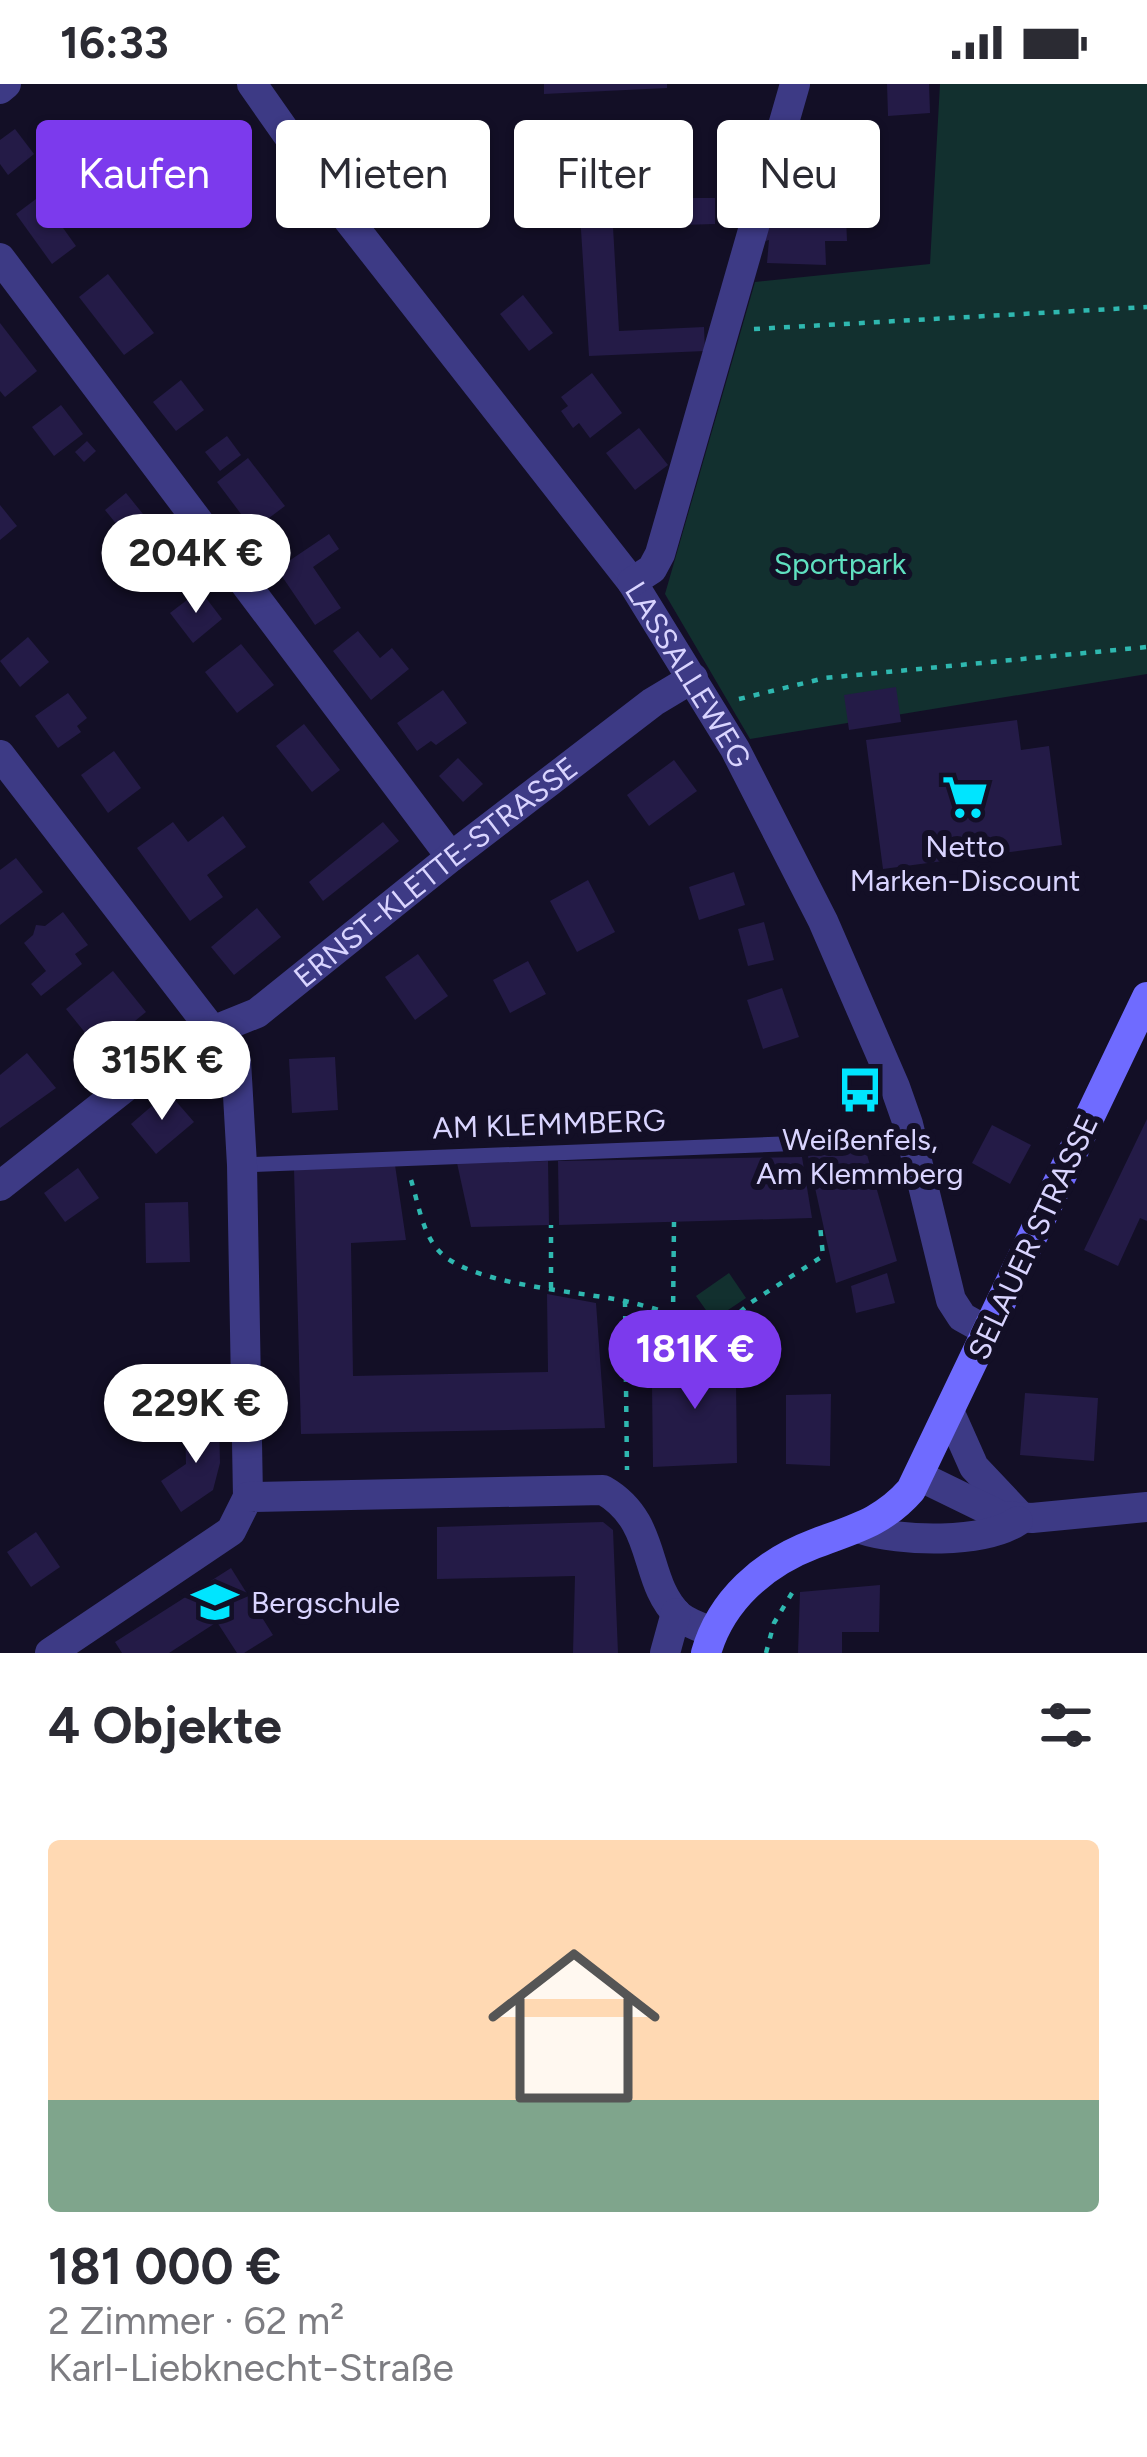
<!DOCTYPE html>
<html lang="de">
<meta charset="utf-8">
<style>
:root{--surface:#fff;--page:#f2f2f3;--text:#2b2b33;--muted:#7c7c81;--accent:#7c3aed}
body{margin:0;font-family:Figtree,sans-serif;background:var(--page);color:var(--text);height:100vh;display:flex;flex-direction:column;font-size:45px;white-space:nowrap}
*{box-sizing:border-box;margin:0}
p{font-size:39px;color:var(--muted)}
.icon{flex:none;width:66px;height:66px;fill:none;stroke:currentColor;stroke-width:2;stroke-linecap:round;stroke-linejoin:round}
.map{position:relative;height:1569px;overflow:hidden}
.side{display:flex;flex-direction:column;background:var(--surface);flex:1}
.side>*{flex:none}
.guide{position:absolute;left:36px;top:36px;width:1077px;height:108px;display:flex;gap:24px}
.price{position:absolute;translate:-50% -102px;padding:0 27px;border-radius:42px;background:#fff;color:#222;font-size:39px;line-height:78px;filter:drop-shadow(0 3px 6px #0008)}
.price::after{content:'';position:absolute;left:50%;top:72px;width:36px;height:27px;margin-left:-18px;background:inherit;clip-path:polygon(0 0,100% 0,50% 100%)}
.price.current{background:var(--accent);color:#fff}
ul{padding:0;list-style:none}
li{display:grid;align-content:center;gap:24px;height:636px;padding:0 48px}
li span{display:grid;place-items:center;height:372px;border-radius:12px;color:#555}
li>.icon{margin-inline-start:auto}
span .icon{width:216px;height:216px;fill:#fffc;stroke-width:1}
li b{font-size:51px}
h2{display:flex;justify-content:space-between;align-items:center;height:144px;padding:0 48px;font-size:51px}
.tag{padding:0 42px;border-radius:12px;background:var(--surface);box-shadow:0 3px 9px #0004;font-size:42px;line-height:108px}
.tag.current{background:var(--accent);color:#fff}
.status{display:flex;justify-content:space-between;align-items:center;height:84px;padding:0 60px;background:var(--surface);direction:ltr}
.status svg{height:33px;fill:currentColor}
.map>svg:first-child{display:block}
</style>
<div class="status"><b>16:33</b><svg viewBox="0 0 49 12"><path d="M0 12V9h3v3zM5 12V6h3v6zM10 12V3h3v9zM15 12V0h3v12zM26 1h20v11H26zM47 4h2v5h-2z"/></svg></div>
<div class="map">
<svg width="1147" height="1569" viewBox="0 0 1147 1569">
<rect width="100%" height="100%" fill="#130f26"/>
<!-- green -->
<g fill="#12302f">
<polygon points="940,0 1147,0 1147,590 750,655 665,510 755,198 930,180"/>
<polygon points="729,1189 746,1214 713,1236 696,1212"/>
</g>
<!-- building -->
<g fill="#241b47">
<polygon points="544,0 667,0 667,4 544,10"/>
<polygon points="887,0 929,0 930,29 888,32"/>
<polygon points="15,45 34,70 8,91 0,80 0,56"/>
<polygon points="445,60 473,61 472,98 444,98"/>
<polygon points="859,80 860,107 845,108 847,157 825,157 826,181 767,179 769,156 761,158 785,83"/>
<polygon points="40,112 76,162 52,180 16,130"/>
<polygon points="579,114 715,114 715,140 613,143 619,247 704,243 705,267 589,272"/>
<polygon points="108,190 154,249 124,271 79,213"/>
<polygon points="523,211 553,249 529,267 500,230"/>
<polygon points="0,239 37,287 5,313 0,307"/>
<polygon points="592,289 622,329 590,354 579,339 573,344 561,327 568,322 561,313"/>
<polygon points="181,296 204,326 176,347 153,318"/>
<polygon points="61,321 83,350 54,372 32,343"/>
<polygon points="639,344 668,381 635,406 606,369"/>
<polygon points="227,352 241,371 220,387 205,368"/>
<polygon points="87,357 96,367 84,378 75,368"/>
<polygon points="248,374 285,422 253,446 217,398"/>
<polygon points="126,409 160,451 139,468 105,426"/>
<polygon points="0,421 17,442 0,456"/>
<polygon points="329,450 339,465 313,483 341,524 315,541 277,485"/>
<polygon points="200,506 222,535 193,559 170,529"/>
<polygon points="358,547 380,574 392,564 409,585 371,616 333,567"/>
<polygon points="28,553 49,578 20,603 0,577"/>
<polygon points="241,560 274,601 237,629 205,588"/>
<polygon points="896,603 901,638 849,646 844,611"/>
<polygon points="443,606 467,639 436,661 431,657 417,667 397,639"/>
<polygon points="68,609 87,634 77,642 81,648 58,664 35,632"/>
<polygon points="1017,636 1021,666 1049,662 1062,761 883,785 866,656"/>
<polygon points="304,640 340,686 312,708 276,662"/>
<polygon points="114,667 141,704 108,729 81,691"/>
<polygon points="458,674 483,700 463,718 439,692"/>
<polygon points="674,676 697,707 649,742 627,711"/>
<polygon points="223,732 246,763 207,791 223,813 190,837 137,764 173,738 188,758"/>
<polygon points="383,738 399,757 323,817 309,798"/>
<polygon points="16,774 43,808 0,841 0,786"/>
<polygon points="734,788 745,821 699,836 689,803"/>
<polygon points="588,796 615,848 577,868 550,817"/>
<polygon points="257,824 281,853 234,891 211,863"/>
<polygon points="63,828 88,861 75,870 82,880 41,912 31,900 46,887 24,859 33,851 36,841 45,842"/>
<polygon points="764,838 774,876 748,882 738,845"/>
<polygon points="418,870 448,912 415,936 385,893"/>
<polygon points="528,877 546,910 510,929 493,896"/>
<polygon points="113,887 146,928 99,966 66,925"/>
<polygon points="782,904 799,953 763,965 747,916"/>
<polygon points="27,969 56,1004 0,1044 0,991"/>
<polygon points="335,973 338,1026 292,1029 289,975"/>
<polygon points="168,1008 194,1038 156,1070 131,1040"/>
<polygon points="1147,1035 1147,1137 1140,1134 1118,1182 1084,1166"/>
<polygon points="992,1041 1031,1061 1010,1100 972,1079"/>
<polygon points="866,1067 897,1177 836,1199 808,1072"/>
<polygon points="802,1073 812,1134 559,1141 558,1077"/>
<polygon points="548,1077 549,1141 471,1143 457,1079"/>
<polygon points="395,1081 406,1156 351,1159 353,1292 548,1288 547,1210 596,1219 605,1344 301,1350 294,1085"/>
<polygon points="78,1084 99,1114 65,1138 44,1109"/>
<polygon points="188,1118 190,1178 146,1179 145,1119"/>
<polygon points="887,1189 895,1219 856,1229 851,1202"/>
<polygon points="721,1262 722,1296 736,1298 737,1379 653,1383 652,1301 670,1299 671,1265"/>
<polygon points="1025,1309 1098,1314 1094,1377 1020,1371"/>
<polygon points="831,1310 830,1382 786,1380 786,1311"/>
<polygon points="219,1340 220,1379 213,1406 181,1428 161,1397 186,1380 185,1341"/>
<polygon points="603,1438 613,1446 618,1569 573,1569 575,1492 437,1495 437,1443"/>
<polygon points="36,1448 60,1483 31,1503 7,1468"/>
<polygon points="231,1484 273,1551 244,1569 237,1569 217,1538 169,1569 122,1569 115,1558"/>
<polygon points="880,1501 879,1548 842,1548 842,1569 798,1569 800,1508"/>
</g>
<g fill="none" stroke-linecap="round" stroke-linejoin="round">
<!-- path -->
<g stroke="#2fb8b0" stroke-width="4.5" stroke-dasharray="6 9" stroke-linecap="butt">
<polyline points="754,245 1147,223"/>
<polyline points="739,615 825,594 1147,563"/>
<path d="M411,1096c7,22 11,52 27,70 30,35 140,41 187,51 47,11 98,29 139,54"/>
<polyline points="551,1204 551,1141"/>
<polyline points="625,1217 627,1386"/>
<polyline points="673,1233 674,1138"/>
<polyline points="718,1248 750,1219 823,1172 820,1141"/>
<polyline points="766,1569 774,1539 795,1504"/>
</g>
<!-- lane -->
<polyline stroke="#3d3a85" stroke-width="15" points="242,1081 858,1057"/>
<!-- street -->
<g stroke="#3d3a85" stroke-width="30">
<path id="s1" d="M252,0l87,124 293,374 103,167 88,172 72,166 13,37 43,176 11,17 27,15"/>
<polyline points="0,5 6,0"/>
<polyline points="0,174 451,773"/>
<polyline points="632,498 652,485 660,470 795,0"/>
<polyline points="0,671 236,977 242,1081 248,1413"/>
<path id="s2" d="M0,1102l180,-142 77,-31 194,-156 202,-155 40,-24"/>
<polyline points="950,1329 974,1383 1022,1434"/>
<polyline points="919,1392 1001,1432 1032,1434 1147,1423"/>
<path d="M861,1445c39,13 123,15 157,-8"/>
<path d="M50,1569l181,-122 17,-34 355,-7c56,32 39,91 76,126 10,8 23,12 34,16"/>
<polyline points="665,1569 676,1529"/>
</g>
<!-- secondary -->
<path stroke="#6f6bff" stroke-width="30" d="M706,1569c15,-53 58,-90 108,-109 39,-15 68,-21 97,-54l236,-493"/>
</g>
<!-- icons -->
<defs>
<g id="supermarket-bare" transform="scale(3.6)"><path d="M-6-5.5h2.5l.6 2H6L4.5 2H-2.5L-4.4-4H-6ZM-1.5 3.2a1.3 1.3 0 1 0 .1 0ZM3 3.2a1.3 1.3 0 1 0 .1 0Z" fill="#00e5ff" stroke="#130f26" stroke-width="2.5" paint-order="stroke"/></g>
<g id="bus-bare" transform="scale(3.6)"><path d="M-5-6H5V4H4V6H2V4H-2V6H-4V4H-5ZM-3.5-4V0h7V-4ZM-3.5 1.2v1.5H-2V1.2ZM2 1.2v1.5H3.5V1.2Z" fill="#00e5ff" stroke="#130f26" stroke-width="2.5" paint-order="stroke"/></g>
<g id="school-bare" transform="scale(3.6)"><path d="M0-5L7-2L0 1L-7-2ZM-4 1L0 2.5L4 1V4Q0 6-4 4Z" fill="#00e5ff" stroke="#130f26" stroke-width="2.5" paint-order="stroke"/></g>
</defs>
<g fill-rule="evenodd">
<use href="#supermarket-bare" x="965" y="713"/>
<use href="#bus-bare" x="860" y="1006"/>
<use href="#school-bare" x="215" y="1518"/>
</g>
<g text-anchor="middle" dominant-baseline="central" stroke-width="12" stroke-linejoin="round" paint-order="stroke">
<!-- park labels -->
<g font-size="30" fill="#5fe0c0" stroke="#130f26">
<text x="840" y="479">Sportpark</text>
</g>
<!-- street labels -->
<g font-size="30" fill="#d9d4ff" stroke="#130f26">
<text stroke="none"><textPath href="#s1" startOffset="735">LASSALLEWEG</textPath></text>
<text stroke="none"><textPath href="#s2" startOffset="540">ERNST-KLETTE-STRASSE</textPath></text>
<text transform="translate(549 1040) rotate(-2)">AM KLEMMBERG</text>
<text transform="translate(1033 1153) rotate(-65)">SELAUER STRASSE</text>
</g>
<!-- poi labels -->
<g font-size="30" fill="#d9d4ff" stroke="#130f26">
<text x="965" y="762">Netto<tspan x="965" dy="34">Marken-Discount</tspan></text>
<text x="860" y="1055">Weißenfels,<tspan x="860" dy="34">Am Klemmberg</tspan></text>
<text x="251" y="1518" text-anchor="start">Bergschule</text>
</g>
</g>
</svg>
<b class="price" style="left:196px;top:532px">204K €</b>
<b class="price" style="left:162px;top:1039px">315K €</b>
<b class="price current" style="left:695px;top:1328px">181K €</b>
<b class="price" style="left:196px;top:1382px">229K €</b>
<div class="guide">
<a class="tag current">Kaufen</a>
<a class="tag">Mieten</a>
<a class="tag">Filter</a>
<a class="tag">Neu</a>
</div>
</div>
<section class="side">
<h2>4 Objekte<svg class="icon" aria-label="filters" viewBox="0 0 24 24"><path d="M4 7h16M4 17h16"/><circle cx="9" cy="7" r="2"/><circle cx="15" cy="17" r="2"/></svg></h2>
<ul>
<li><span style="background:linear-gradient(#ffd9b3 70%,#7fa58c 0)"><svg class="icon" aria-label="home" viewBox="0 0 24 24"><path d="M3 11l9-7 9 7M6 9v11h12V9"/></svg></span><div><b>181 000 €</b><p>2 Zimmer · 62 m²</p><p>Karl-Liebknecht-Straße</p></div></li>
</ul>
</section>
